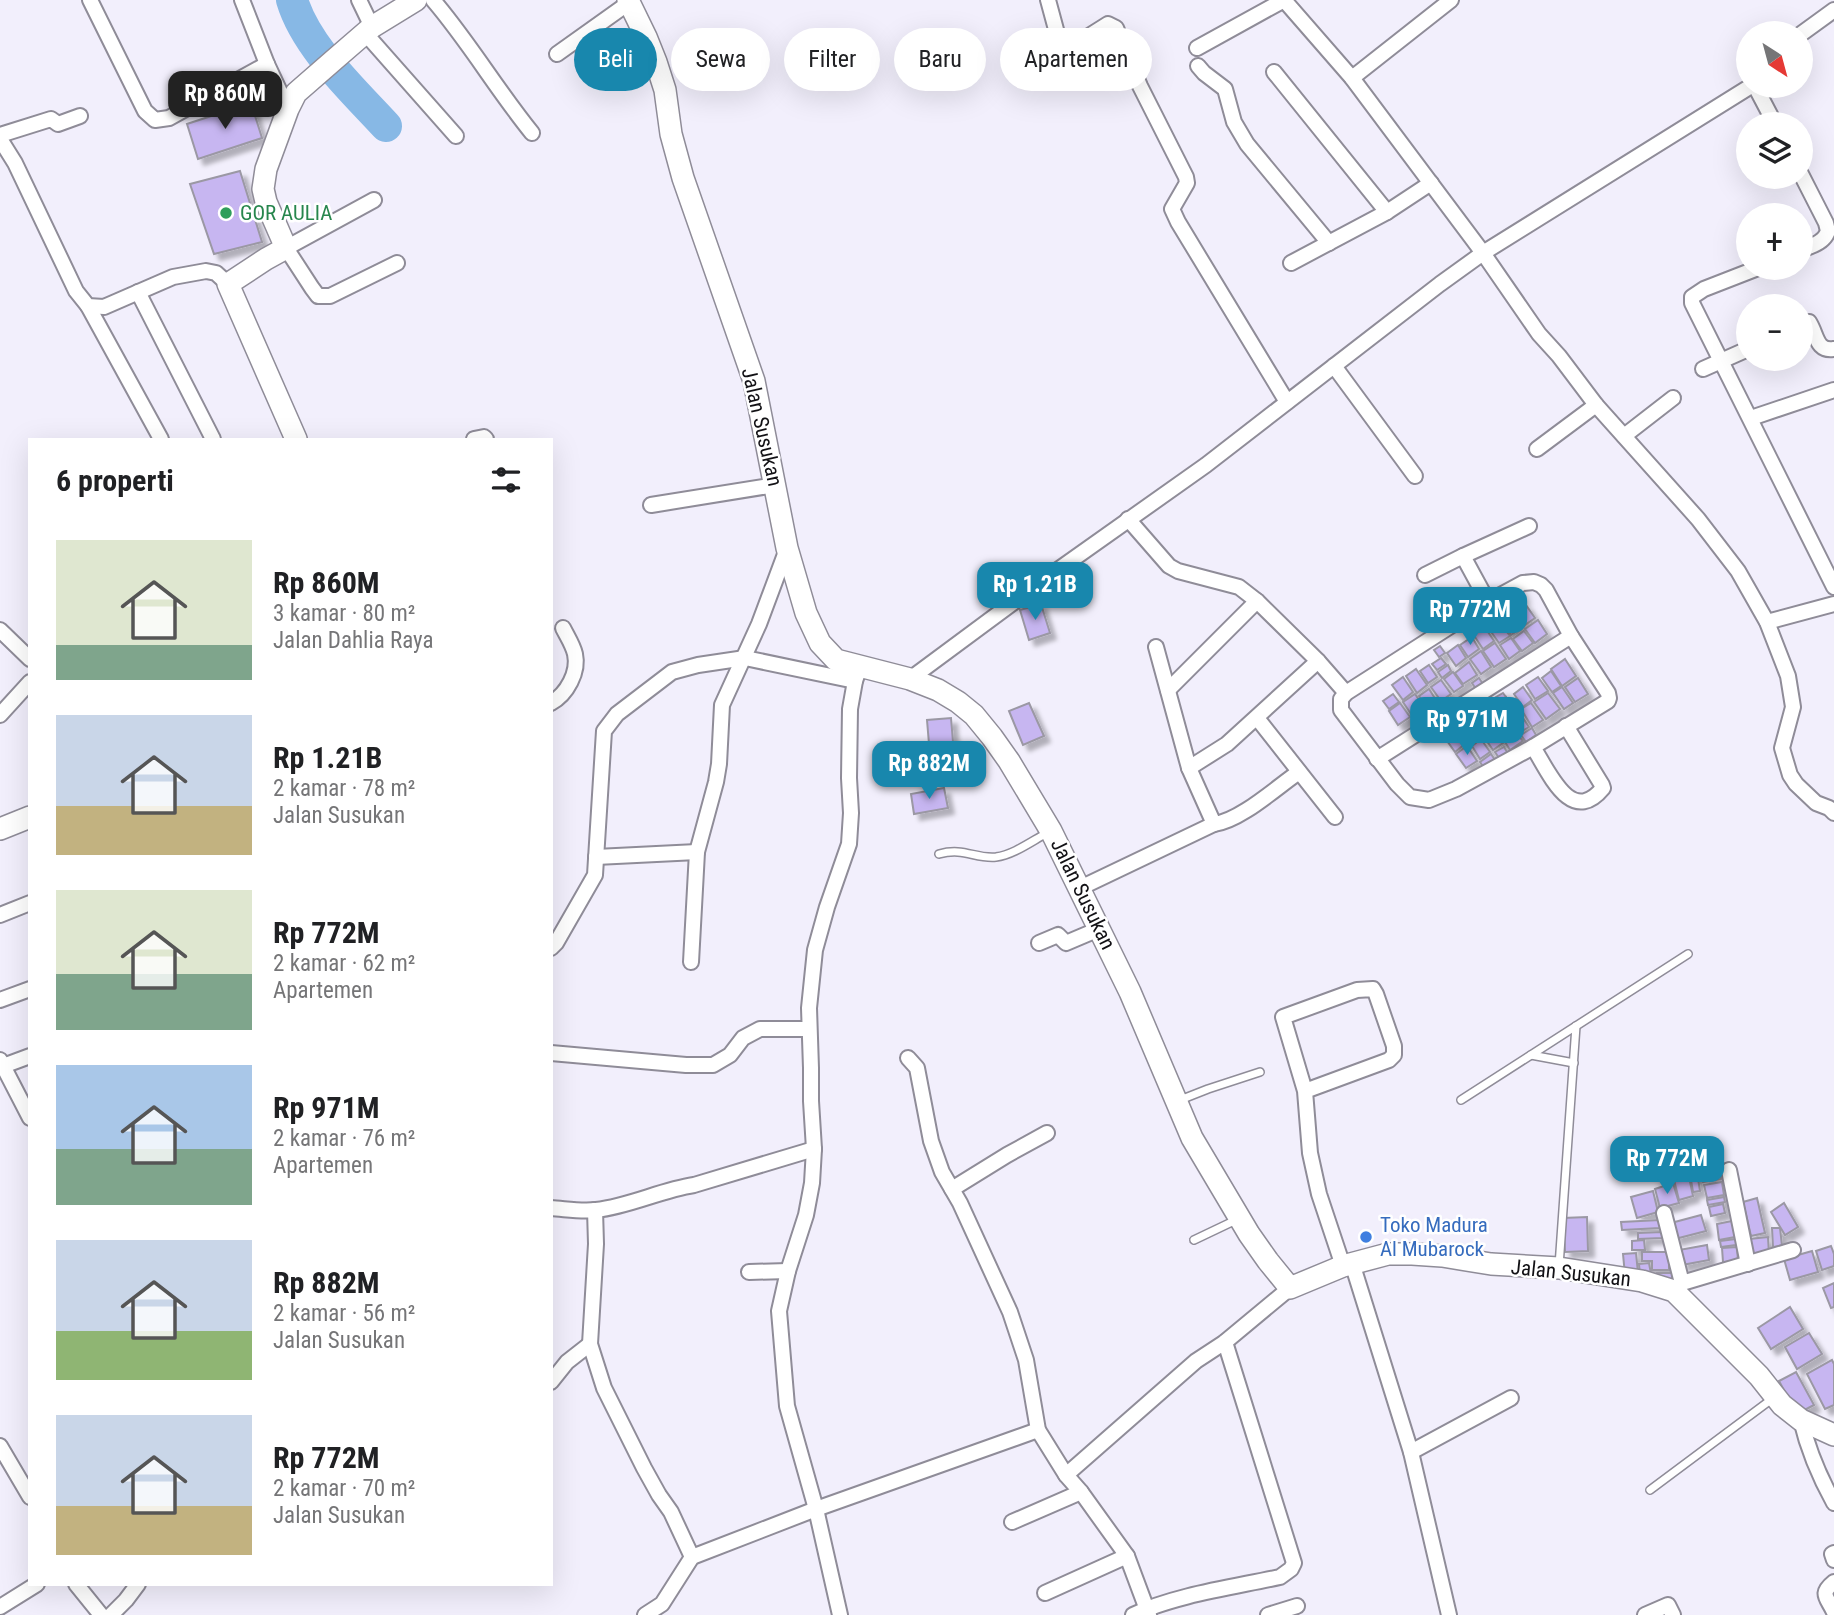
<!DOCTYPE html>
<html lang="id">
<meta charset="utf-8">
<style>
:root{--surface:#fff;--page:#f6f6f6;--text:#202124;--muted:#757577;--accent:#1887ad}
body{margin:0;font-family:"Roboto Condensed",sans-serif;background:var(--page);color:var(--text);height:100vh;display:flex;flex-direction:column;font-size:26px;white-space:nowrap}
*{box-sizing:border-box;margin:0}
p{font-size:23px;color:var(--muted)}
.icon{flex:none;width:38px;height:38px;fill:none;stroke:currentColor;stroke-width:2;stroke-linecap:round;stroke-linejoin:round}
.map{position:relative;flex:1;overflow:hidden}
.side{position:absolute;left:28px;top:438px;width:525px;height:1148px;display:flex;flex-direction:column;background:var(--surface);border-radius:0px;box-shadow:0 7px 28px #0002}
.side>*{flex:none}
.banner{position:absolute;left:574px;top:28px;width:665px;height:63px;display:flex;gap:14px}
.needle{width:46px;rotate:144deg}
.fabs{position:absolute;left:1736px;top:21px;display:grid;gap:14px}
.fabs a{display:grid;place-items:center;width:77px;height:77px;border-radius:50%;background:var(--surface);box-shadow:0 7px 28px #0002;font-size:35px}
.price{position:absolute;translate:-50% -60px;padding:0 16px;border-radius:14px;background:var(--accent);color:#fff;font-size:23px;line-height:46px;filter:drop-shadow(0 2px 4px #0008)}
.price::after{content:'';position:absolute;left:50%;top:42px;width:21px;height:16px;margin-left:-10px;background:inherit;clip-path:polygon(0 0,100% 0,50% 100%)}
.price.active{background:#222;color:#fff}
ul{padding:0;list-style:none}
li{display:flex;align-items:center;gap:21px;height:175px;padding:0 28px}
li span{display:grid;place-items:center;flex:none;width:196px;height:140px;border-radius:0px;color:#555}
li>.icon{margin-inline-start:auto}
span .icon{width:84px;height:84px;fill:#fffc;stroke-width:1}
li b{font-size:30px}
h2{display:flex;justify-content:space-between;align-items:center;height:84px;padding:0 28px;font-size:30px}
.pill{padding:0 24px;border-radius:32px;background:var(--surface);box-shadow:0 7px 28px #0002;font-size:24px;line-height:63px}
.pill.active{background:var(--accent);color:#fff}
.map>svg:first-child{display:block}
</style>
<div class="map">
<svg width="1834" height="1615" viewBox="0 0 1834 1615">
<defs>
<filter id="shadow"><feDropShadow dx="6" dy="6" stdDeviation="2" flood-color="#0004"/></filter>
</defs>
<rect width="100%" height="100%" fill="#f2effc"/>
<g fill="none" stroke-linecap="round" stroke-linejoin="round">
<!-- river -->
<path stroke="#87b8e5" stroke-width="32" d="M292,0c14,47 61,90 94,126"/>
</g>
<!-- building -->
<g fill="#c7b6f1" stroke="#9b98a4" stroke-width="2" filter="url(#shadow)">
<polygon points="251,103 262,138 198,159 187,124"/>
<polygon points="240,171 262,242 214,254 190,184"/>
<polygon points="1041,604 1050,633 1029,640 1020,610"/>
<polygon points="1526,605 1535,618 1511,635 1502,621"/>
<polygon points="1497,619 1510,636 1499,643 1487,626"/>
<polygon points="1538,620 1547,634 1535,643 1525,629"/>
<polygon points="1484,626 1494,641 1483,649 1473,634"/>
<polygon points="1524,631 1533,643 1522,651 1513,639"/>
<polygon points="1472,637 1479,649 1468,657 1460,645"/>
<polygon points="1511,638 1520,651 1509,659 1500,645"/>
<polygon points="1495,643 1506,659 1494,667 1483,651"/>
<polygon points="1458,645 1466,658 1456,666 1447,653"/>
<polygon points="1440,646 1445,653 1439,657 1434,650"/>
<polygon points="1481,651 1491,667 1481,674 1470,659"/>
<polygon points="1441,658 1446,664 1437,670 1432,664"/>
<polygon points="1565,659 1576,676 1562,686 1551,669"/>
<polygon points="1469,662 1477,675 1463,684 1455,673"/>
<polygon points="1429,665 1437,677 1428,683 1420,671"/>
<polygon points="1448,665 1451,671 1442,678 1438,672"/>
<polygon points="1416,669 1427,685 1417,693 1406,676"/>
<polygon points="1551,671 1561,686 1552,692 1542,678"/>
<polygon points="1453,672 1463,686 1454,692 1444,679"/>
<polygon points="1403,677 1413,692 1403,700 1392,685"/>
<polygon points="1538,677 1548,691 1535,699 1526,685"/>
<polygon points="1479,678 1483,684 1476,689 1472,683"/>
<polygon points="1578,678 1588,694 1575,702 1565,687"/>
<polygon points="1441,680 1451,694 1441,701 1431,687"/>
<polygon points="1523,687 1532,700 1523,707 1514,694"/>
<polygon points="1562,687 1573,703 1564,709 1553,693"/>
<polygon points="1429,689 1436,700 1426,706 1419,696"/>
<polygon points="1503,693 1506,697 1499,702 1496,697"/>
<polygon points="1548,693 1560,709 1546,719 1534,702"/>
<polygon points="1393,694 1399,702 1389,709 1383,701"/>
<polygon points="1415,694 1425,709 1413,717 1403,702"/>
<polygon points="1506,697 1512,706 1504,711 1498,703"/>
<polygon points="1494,699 1505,715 1496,721 1485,705"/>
<polygon points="1437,702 1441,708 1434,713 1430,707"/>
<polygon points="1029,703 1044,736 1023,745 1009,711"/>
<polygon points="1400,703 1410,717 1398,725 1389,711"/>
<polygon points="1531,703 1543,720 1532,727 1521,709"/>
<polygon points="1482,709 1492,722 1482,730 1472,716"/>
<polygon points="1425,712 1429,718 1418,726 1413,719"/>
<polygon points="1519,712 1529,727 1519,733 1509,719"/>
<polygon points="1468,715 1479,731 1467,739 1457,723"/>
<polygon points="1506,717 1509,723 1498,731 1494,725"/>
<polygon points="951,718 955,766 931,768 927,720"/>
<polygon points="1511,725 1515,732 1503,740 1499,733"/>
<polygon points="1491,727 1503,743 1493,750 1482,734"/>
<polygon points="1532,728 1536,735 1526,742 1521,735"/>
<polygon points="1456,731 1465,744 1455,752 1445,738"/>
<polygon points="1517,734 1523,741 1510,750 1505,742"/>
<polygon points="1481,739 1490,752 1480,759 1472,746"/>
<polygon points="1467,746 1477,761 1466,768 1456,754"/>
<polygon points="1504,747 1507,752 1499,758 1495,752"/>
<polygon points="1491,754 1495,760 1484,768 1480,762"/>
<polygon points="944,788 948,808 914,814 911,794"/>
<polygon points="1719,1168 1721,1179 1703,1182 1701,1171"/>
<polygon points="1697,1172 1700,1191 1693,1192 1690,1174"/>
<polygon points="1689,1177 1693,1196 1679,1200 1674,1180"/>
<polygon points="1722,1182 1724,1195 1707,1198 1704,1185"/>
<polygon points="1673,1183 1679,1203 1660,1208 1655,1189"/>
<polygon points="1653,1191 1658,1212 1637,1218 1631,1197"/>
<polygon points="1724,1197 1725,1202 1708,1205 1707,1200"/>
<polygon points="1757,1198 1765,1233 1751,1236 1743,1202"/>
<polygon points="1784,1203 1798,1227 1785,1235 1771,1212"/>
<polygon points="1723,1204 1725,1213 1711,1216 1709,1207"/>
<polygon points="1701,1215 1706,1231 1675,1239 1671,1223"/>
<polygon points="1587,1217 1588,1251 1565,1252 1563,1218"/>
<polygon points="1660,1220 1660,1228 1622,1230 1621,1222"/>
<polygon points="1732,1221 1735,1237 1719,1240 1717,1224"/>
<polygon points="1772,1228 1780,1228 1782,1246 1773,1247"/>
<polygon points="1662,1232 1662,1238 1638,1239 1638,1233"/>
<polygon points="1768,1237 1769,1255 1751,1256 1749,1239"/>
<polygon points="1736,1239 1736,1245 1721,1247 1720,1241"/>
<polygon points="1644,1240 1645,1250 1632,1250 1632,1241"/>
<polygon points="1707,1245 1709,1260 1682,1265 1679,1250"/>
<polygon points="1831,1246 1834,1254 1834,1266 1822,1270 1816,1251"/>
<polygon points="1737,1247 1738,1261 1723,1262 1722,1248"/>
<polygon points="1812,1251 1818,1272 1790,1280 1784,1259"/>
<polygon points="1642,1252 1669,1252 1669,1270 1652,1270 1652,1261 1642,1261"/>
<polygon points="1636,1253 1638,1273 1625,1275 1623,1254"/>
<polygon points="1649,1263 1651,1274 1640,1275 1639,1264"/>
<polygon points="1657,1273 1672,1273 1672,1281 1656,1281"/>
<polygon points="1834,1283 1834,1307 1831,1308 1823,1288"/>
<polygon points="1790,1307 1803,1329 1771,1349 1758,1328"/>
<polygon points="1809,1333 1822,1354 1797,1369 1785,1347"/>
<polygon points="1832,1360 1834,1364 1834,1405 1825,1409 1807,1374"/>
<polygon points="1796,1372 1814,1405 1797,1414 1779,1381"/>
</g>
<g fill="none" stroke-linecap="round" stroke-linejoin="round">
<!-- lane casing -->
<g stroke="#8f8c98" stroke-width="10">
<g id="lane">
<path d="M939,854c25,-7 36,5 57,3 17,-2 36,-16 51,-24"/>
<polyline points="1531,1055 1574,1063"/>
<polyline points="1180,1100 1208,1089 1260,1072"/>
<polyline points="1461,1100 1688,954"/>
<polyline points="1194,1240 1236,1220"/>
<polyline points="1559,1266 1576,1026"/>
<polyline points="1650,1490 1772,1399"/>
</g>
</g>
<!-- street casing -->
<g stroke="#8f8c98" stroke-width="18">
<g id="street">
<polyline points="90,0 145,111 155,120 169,118 267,64"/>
<polyline points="242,0 267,64 288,109"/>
<polyline points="359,0 372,27"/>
<path d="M433,0c36,42 64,90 99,133"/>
<polyline points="1048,0 1061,48 1070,48 1108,24 1116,28 1140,86 1186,177 1187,183 1172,209 1178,222 1287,402"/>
<polyline points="1284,0 1352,78 1483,253 1539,334 1559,356 1596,405 1698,519 1738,571 1767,622 1788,676 1793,707 1782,748 1790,775 1796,784 1816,803 1829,808 1834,813"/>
<polyline points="365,33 456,136"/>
<polyline points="1801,34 1834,10"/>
<polyline points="1197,48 1284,0"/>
<polyline points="557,54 630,2"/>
<polyline points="1198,66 1204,73 1225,89 1234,122 1247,144 1329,243"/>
<polyline points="1274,72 1387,212"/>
<polyline points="1352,78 1451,0"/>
<polyline points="1755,86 1775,124"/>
<polyline points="0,135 51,119 58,124 80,116"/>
<polyline points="0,139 15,163 76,291 88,306 104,307 173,277 206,271 216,273 228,284"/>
<path d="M1801,174l25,49 2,8c-4,12 -17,15 -27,19"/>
<polyline points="374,200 286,248 312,288 318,296 330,296 397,263"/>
<polyline points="1291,263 1387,212 1431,183"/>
<polyline points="1758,268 1704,289 1692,297 1692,303 1834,587"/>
<polyline points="138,292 213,439"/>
<polyline points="88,306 161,439"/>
<path d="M1801,324l8,-2c8,12 7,30 25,27"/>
<polyline points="1334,366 1415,476"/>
<polyline points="1703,369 1748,349"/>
<polyline points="1751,418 1834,390"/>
<polyline points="1624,436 1673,398"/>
<polyline points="474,439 484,437 486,439"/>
<polyline points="1537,449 1596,405"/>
<polyline points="651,505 775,485"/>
<polyline points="1128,519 1169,566 1178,571 1239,587 1257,601 1318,661 1346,693"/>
<polyline points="1463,556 1529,526"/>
<polyline points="1425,575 1463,556 1488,602"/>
<polygon points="1534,582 1541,585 1546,590 1571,636 1608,693 1609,698 1608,701 1533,747 1456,789 1429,800 1410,797 1397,784 1341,710 1341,699 1346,693 1488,602 1523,583"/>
<polyline points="1767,622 1834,604"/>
<polyline points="0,630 30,659"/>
<path d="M1156,647l33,121 25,56c26,-3 63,-37 85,-52"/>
<polyline points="910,679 1045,579 1206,465 1440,284 1483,253 1751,86"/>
<polyline points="1168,690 1257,601"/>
<path d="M551,703c16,-9 28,-31 24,-49 -2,-9 -8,-18 -12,-26"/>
<polyline points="0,715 30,682"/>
<polyline points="1257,718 1335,817"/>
<path d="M1533,747c16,25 38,80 70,41l-1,-3 -36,-59"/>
<polyline points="1377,759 1571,636"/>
<polyline points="1189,768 1227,744 1318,661"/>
<polyline points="596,857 697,852"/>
<polyline points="1080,888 1214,824"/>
<polyline points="0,915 30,903"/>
<polyline points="1039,943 1058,935 1066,943 1099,929"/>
<polyline points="551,948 556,943 595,875 604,731 617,714 672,672 698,665 745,658 855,681"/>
<polyline points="691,962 697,852 716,782 719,764 722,705 759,624 787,549"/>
<polyline points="0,1000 30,989"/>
<polyline points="551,1053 686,1065 713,1065 730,1055 743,1038 760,1029 809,1029"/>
<polyline points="908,1058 917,1068 931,1141 942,1172 960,1203 1010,1312 1026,1360 1038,1430 1066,1475 1081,1492 1127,1556 1149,1615"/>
<polyline points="0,1060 30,1118"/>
<polyline points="3,1066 30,1056"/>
<polyline points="1305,1091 1389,1060 1394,1055 1394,1046 1376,994 1373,989 1357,990 1283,1017 1305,1091 1310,1153 1319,1194 1343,1266"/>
<polyline points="1729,1170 1748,1264"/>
<polyline points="952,1189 1007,1155 1047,1133"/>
<path d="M551,1208c15,1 31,4 45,2 34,-4 65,-20 98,-25l120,-36"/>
<polyline points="595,1210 596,1244 590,1344 604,1388 644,1468 659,1495 671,1512 692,1557"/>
<polyline points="1664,1213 1682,1283"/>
<polyline points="1352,1263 1411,1452 1449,1615"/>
<polyline points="749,1272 788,1271"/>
<polyline points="1674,1291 1682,1283 1793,1250"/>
<polyline points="551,1382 567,1362 590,1344"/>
<path d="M1801,1420c7,30 18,56 33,83"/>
<polyline points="0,1446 30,1497"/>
<polyline points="1411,1452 1511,1398"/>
<polyline points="1066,1475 1196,1361 1225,1342 1290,1288"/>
<polyline points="1012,1522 1081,1492"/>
<polyline points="1834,1553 1832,1554 1834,1560"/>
<path d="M1834,1582c-15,12 -7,15 0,30"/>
<polyline points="76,1584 101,1615"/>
<polyline points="1045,1593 1127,1556"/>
<polyline points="0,1607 37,1584"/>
<polyline points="111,1615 126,1600 138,1584"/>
<polyline points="645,1615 662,1604 692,1557 816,1509 1038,1430"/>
<polyline points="840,1615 816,1509 787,1406 779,1311 788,1271 806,1215 812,1183 814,1149 811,1101 811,1068 809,1008 815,950 827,907 849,844 851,813 849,778 850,709 855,681 860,667"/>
<path d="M1133,1615c42,-20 101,-28 147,-38l11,-8 3,-6 -69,-221"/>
<polyline points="1268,1615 1297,1606"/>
<polyline points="1645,1615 1668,1605 1673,1615"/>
</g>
</g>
<!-- secondary casing -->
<g stroke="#8f8c98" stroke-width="24">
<g id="secondary">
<polyline points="628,0 646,37 656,62 665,90 671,134 683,178 754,381 787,548 806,613 820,643 836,660 910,679 938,690 958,702 974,715 992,737 1009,761 1051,831 1130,992 1192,1138 1249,1234 1268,1261 1290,1288 1343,1266 1388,1254 1412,1254 1442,1256 1491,1264 1559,1268 1642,1281 1674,1291 1759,1376 1782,1405 1801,1420 1834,1435"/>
<polyline points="296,439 228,284 266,259 286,248 266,202 263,189 266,169 288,109 296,93 335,59 372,27 416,0"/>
<polyline points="0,829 30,817"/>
</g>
</g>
<!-- lane -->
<use href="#lane" stroke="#fff" stroke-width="7"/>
<!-- street -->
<use href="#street" stroke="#fff" stroke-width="14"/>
<!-- secondary -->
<use href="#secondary" stroke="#fff" stroke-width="21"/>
</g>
<!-- markers -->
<circle fill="#2e9e5b" stroke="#fff" stroke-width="2.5" cx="226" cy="213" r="7"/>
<circle fill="#3f7fe0" stroke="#fff" stroke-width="2.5" cx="1366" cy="1237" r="7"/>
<g text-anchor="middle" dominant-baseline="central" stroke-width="5" stroke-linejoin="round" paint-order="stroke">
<!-- leisure labels -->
<g font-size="21" fill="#27864d" stroke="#fff" text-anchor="start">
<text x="240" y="213">GOR AULIA</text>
</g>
<!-- street labels -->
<g font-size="21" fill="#121115" stroke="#fff">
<text transform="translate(762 427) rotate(77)">Jalan Susukan</text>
<text transform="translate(1083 894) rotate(64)">Jalan Susukan</text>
<text transform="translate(1571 1273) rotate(6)">Jalan Susukan</text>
</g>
<!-- shop labels -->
<g font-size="21" fill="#366cbe" stroke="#fff" text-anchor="start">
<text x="1380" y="1225">Toko Madura<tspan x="1380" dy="24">Al Mubarock</tspan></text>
</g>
</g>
</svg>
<div class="fabs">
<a><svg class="needle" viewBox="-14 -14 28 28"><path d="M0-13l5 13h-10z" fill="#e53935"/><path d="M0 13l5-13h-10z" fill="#757577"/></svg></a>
<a><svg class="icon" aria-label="layers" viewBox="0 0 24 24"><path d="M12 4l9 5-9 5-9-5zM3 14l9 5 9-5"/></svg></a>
<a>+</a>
<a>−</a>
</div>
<b class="price active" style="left:225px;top:131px">Rp 860M</b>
<b class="price" style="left:1035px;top:622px">Rp 1.21B</b>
<b class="price" style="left:1470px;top:647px">Rp 772M</b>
<b class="price" style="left:1467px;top:757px">Rp 971M</b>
<b class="price" style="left:929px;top:801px">Rp 882M</b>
<b class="price" style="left:1667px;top:1196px">Rp 772M</b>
<div class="banner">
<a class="pill active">Beli</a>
<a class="pill">Sewa</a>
<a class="pill">Filter</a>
<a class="pill">Baru</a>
<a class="pill">Apartemen</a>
</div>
<section class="side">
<h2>6 properti<svg class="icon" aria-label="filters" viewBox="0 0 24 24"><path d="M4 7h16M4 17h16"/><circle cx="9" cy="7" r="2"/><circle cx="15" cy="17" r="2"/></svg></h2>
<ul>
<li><span style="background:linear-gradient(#dfe7d0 75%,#7fa58c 0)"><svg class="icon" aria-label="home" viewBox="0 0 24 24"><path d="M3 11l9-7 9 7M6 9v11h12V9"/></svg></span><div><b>Rp 860M</b><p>3 kamar · 80 m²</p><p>Jalan Dahlia Raya</p></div></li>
<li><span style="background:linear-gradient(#c9d6e8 65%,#c2b280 0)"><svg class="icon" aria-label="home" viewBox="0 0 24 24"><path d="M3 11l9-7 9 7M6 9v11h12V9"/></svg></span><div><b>Rp 1.21B</b><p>2 kamar · 78 m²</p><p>Jalan Susukan</p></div></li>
<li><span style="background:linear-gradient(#dfe7d0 60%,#7fa58c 0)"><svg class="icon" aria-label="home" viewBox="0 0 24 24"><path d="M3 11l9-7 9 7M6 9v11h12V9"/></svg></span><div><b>Rp 772M</b><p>2 kamar · 62 m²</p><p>Apartemen</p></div></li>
<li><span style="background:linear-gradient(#a9c7e8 60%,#7fa58c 0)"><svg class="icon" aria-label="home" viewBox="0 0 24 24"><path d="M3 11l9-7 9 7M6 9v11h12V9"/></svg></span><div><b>Rp 971M</b><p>2 kamar · 76 m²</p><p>Apartemen</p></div></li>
<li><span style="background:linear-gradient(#c9d6e8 65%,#8fb573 0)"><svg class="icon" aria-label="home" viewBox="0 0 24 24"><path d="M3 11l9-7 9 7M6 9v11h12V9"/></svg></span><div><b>Rp 882M</b><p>2 kamar · 56 m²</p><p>Jalan Susukan</p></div></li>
<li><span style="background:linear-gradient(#c9d6e8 65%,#c2b280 0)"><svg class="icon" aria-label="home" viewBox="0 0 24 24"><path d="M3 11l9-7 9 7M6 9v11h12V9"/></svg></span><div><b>Rp 772M</b><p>2 kamar · 70 m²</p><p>Jalan Susukan</p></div></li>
</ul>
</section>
</div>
